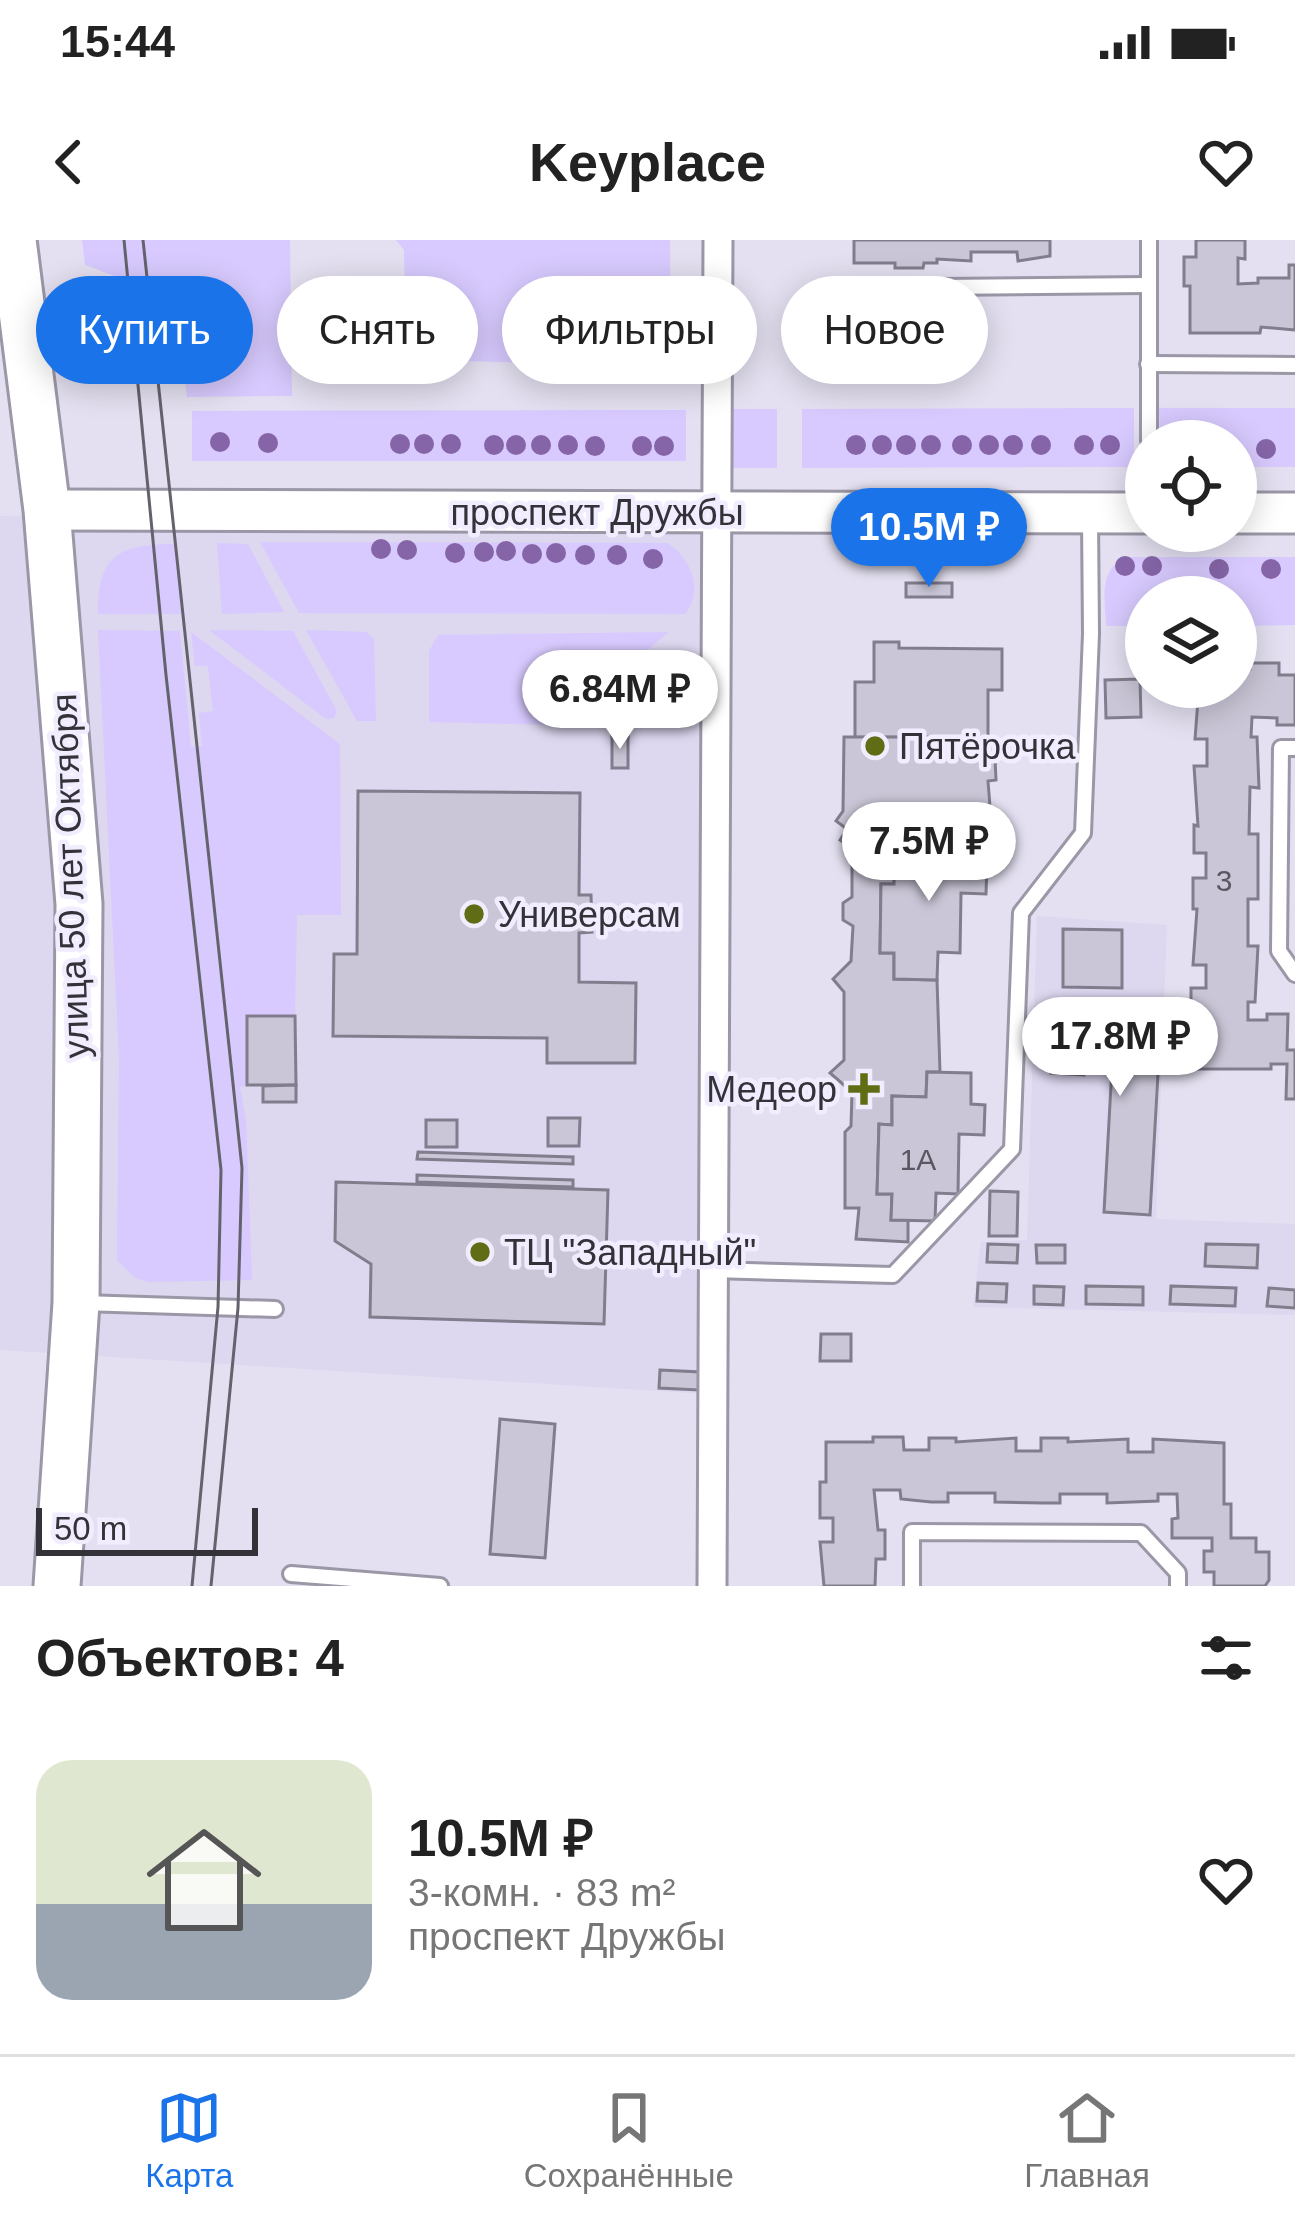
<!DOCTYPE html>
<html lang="ru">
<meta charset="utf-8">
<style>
:root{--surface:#fff;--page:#f6f6f6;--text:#222;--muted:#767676;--line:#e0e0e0;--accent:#1a73e8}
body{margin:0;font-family:Helvetica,sans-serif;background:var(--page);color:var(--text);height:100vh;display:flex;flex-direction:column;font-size:45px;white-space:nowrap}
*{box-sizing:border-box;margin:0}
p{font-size:39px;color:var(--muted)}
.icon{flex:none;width:66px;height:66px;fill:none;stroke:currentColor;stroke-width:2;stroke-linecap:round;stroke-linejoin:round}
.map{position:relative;height:1346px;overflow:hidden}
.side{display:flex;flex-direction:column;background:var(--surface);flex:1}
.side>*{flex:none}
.banner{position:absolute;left:36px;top:36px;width:1224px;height:108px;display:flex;gap:24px}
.fabs{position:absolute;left:1125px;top:180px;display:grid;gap:24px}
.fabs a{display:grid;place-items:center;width:132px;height:132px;border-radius:50%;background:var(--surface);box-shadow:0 6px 30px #0003;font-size:60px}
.scale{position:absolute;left:36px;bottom:30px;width:222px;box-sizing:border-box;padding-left:12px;border:6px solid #343239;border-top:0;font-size:33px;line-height:42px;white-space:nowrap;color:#343239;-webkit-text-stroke:9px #f1edff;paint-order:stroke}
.price{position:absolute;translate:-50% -102px;padding:0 27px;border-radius:42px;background:#fff;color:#222;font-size:39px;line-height:78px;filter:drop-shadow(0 3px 6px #0008)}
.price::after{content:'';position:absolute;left:50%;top:72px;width:36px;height:27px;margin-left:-18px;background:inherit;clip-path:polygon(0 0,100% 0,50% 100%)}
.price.on{background:var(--accent);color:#fff}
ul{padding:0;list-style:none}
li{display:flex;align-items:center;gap:36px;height:300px;padding:0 36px}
li span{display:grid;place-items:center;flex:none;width:336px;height:240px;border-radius:36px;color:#555}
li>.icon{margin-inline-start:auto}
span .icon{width:144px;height:144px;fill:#fffc;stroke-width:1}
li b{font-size:51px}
h2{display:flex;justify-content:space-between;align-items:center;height:144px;padding:0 36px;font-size:51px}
.pill{padding:0 42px;border-radius:54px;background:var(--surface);box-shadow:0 6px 30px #0003;font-size:42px;line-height:108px}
.pill.on{background:var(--accent);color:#fff}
.status{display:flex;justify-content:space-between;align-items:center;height:84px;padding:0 60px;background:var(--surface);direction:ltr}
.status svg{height:33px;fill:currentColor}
header{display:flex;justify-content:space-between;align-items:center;height:156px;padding:0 36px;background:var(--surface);font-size:54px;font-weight:800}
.menu{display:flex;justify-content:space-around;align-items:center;height:168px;border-top:3px solid var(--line);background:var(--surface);font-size:33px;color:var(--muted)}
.menu a{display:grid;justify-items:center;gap:6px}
.menu .on{color:var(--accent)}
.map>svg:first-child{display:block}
</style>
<div class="status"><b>15:44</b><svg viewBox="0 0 49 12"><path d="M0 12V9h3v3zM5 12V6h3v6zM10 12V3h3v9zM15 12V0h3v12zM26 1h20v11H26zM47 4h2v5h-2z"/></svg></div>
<header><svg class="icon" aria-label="back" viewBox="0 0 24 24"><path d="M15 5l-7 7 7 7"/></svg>Keyplace<svg class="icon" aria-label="heart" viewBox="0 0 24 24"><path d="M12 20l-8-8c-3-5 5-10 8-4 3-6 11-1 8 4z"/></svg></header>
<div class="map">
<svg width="1295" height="1346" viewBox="0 0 1295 1346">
<rect width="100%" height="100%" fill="#e4e0f1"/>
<!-- built -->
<g fill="#ddd7f0">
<polygon points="719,269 708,1154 0,1110 0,276"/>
<polygon points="1037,676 1167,685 1156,979 1295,984 1295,1075 973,1067 981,1002 1027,1000"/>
</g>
<!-- green -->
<g fill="#d8cafe">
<polygon points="82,0 290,0 292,156 187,157 184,134 171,133 162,144 130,127 120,38 85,25"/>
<polygon points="396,0 670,0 671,127 395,119 392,84 405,61 404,10"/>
<polygon points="1134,168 1134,227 802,228 802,169"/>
<polygon points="1159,168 1295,168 1295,227 1236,227 1236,201 1160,201"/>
<polygon points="730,169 777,169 777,228 731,228"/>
<polygon points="686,170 686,221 192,221 192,171"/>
<path d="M260,302l407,1c24,14 37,48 18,71l-386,-1z"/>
<polygon points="217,303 248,304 284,372 222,374"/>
<path d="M176,304l5,70h-83c-1,-61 24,-70 78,-70z"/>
<path d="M1127,317h168v68l-59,1v-29h-90v29h-40c-1,-26 -8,-58 21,-69z"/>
<polygon points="98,390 180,391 191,507 202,506 199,473 213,471 208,426 195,426 191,392 340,504 341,675 297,675 295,776 247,777 247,845 240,847 246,880 252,1040 149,1042 135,1038 117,1020 119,818"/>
<polygon points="209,390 293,391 337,471 334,478 326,479"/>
<polygon points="306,390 366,392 374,399 376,481 357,481"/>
<polygon points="669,392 555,485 429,482 429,411 438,395"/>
</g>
<!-- building -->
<g fill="#cac6d7" stroke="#817d8d" stroke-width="3">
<polygon points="854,0 1050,0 1050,16 1018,21 1017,12 971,12 971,21 937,19 937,23 924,23 923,28 895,28 895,23 854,23"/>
<polygon points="1196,0 1245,0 1245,19 1238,18 1238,44 1258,43 1258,38 1289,38 1289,25 1295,25 1295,90 1261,87 1260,93 1190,93 1190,46 1184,46 1184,17 1196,17"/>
<rect x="906" y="343" width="46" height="14"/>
<polygon points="874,402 899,402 899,408 1002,409 1002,450 988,450 988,498 855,497 855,442 874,442"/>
<polygon points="1250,423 1279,423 1279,435 1295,435 1295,485 1277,485 1277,478 1252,477 1251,497 1257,497 1259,548 1250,547 1249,594 1258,594 1258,659 1248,659 1248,706 1258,706 1255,762 1248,762 1248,780 1267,780 1267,774 1288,774 1287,810 1295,810 1295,859 1286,859 1287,824 1271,824 1271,829 1198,829 1199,785 1191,785 1191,748 1206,748 1206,725 1193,725 1197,669 1193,669 1193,638 1206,638 1206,613 1194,613 1194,585 1198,586 1194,526 1207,526 1207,499 1195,499 1199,447 1236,447 1236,429 1250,429"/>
<polygon points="1140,439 1141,477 1106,478 1105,440"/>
<rect x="612" y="466" width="16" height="31"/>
<rect x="612" y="497" width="16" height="31"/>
<polygon points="844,497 994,497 996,540 988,541 992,592 929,591 928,616 895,615 894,644 881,644 880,713 894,713 894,739 937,740 940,832 927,832 926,857 892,856 892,885 879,884 877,954 892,954 891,980 908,980 908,1002 856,999 859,968 845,968 845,892 851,886 852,852 830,833 844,820 844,752 833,739 851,721 853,686 843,680 843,663 852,657 852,608 840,600 847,589 836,581 843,571"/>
<polygon points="358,551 580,553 579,655 591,655 592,692 579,693 579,742 636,743 635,823 547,823 547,798 333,796 334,714 357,714"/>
<polygon points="929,591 973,592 973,623 987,623 986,654 961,653 960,713 938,712 937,740 894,739 894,713 880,713 881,644 894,644 895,615 928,616"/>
<polygon points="1063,689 1122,690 1122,748 1063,747"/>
<polygon points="1054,775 1161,781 1150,975 1104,972 1113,809 1085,807 1084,835 1051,833"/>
<polygon points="247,776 295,776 296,845 247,845"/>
<polygon points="927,832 971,833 971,864 985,865 984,895 959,894 958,954 936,953 935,981 891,980 892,954 877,954 879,884 892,885 892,856 926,857"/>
<polygon points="296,845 296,862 263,862 263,846"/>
<polygon points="548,878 580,878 579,906 548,906"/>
<rect x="426" y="880" width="31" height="27"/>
<polygon points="418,912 573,917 573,924 417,919"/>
<polygon points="417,935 573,940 573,947 417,942"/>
<polygon points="336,942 608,950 604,1084 370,1077 371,1024 335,1001"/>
<polygon points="990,951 1018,952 1017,996 989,996"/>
<polygon points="988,1004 1018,1005 1017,1023 987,1022"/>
<polygon points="1206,1004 1258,1005 1257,1028 1205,1026"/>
<polygon points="1036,1005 1065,1005 1065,1023 1037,1023"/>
<polygon points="978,1043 1007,1044 1006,1062 977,1061"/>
<polygon points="1034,1046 1064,1047 1063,1065 1034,1064"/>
<polygon points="1086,1046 1143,1047 1143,1065 1086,1064"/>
<polygon points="1171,1046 1236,1048 1235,1066 1170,1064"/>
<polygon points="1269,1048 1295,1050 1295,1068 1267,1066"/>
<polygon points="821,1094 851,1094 851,1121 820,1121"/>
<polygon points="660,1130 700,1132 699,1150 659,1148"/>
<polygon points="500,1179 555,1184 545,1318 490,1314"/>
<polygon points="873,1197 903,1197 904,1210 929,1210 929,1198 956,1198 956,1202 1016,1198 1016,1211 1041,1211 1041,1198 1068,1198 1068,1202 1128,1199 1128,1212 1153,1212 1153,1199 1224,1203 1224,1264 1231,1264 1231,1298 1256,1298 1256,1312 1269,1312 1269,1340 1265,1346 1214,1346 1214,1332 1204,1332 1204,1311 1212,1311 1212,1298 1172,1298 1172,1279 1178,1278 1177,1254 1158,1254 1158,1261 1107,1263 1107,1254 1060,1254 1060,1263 1043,1263 995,1262 995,1253 948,1253 948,1262 931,1262 901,1259 900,1250 874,1250 878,1290 885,1290 885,1319 876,1319 875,1346 824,1346 820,1302 833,1302 833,1278 820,1278 820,1242 826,1242 826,1202 873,1202"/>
</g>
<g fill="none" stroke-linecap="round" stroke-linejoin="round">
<!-- service casing -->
<g stroke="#9b97a7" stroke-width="20">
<g id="service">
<polyline points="940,47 1148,45"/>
<polyline points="1148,124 1295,125"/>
<polyline points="1149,201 1149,0"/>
<polyline points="1295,508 1281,508 1279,711 1295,734"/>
<polyline points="712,1030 893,1035 1012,909 1021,673 1083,593 1091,394 1090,278"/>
<polyline points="82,1063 275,1069"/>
<polyline points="291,1334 440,1346"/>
<polyline points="912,1346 912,1292 1141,1293 1178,1333 1178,1346"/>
</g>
</g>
<!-- minor casing -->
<g stroke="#9b97a7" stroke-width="33">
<polyline id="minor" points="712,1346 718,0"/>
</g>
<!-- secondary casing -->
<g stroke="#9b97a7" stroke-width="45">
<g id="secondary">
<polyline points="47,270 1146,273"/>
<polyline points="1236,273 1295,273"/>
</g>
</g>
<!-- primary casing -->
<g stroke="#9b97a7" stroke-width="51">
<polyline id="primary" points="13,0 47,270 79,664 76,1063 57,1346"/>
</g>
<!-- service -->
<use href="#service" stroke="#fff" stroke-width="14"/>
<!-- minor -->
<use href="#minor" stroke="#fff" stroke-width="27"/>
<!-- secondary -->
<use href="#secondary" stroke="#fff" stroke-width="39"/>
<!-- primary -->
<use href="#primary" stroke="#fff" stroke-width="45"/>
<!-- tram -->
<g stroke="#64626c" stroke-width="3">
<polyline points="124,0 166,435 221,930 218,1067 192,1346"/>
<polyline points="143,0 242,928 238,1068 211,1346"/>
</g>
</g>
<!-- trees -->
<g fill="#8565a7">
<circle cx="220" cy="202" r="10"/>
<circle cx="268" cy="203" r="10"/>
<circle cx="400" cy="204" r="10"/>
<circle cx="424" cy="204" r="10"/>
<circle cx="451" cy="204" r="10"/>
<circle cx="494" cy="205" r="10"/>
<circle cx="516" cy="205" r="10"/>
<circle cx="541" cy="205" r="10"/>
<circle cx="568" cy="205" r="10"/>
<circle cx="856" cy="205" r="10"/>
<circle cx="882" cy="205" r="10"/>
<circle cx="906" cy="205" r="10"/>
<circle cx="931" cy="205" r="10"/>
<circle cx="962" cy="205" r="10"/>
<circle cx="989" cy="205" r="10"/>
<circle cx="1013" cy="205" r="10"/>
<circle cx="1041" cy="205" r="10"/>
<circle cx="1084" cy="205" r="10"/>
<circle cx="1110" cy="205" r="10"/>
<circle cx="595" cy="206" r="10"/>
<circle cx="642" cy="206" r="10"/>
<circle cx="664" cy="206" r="10"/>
<circle cx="1266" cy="209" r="10"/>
<circle cx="381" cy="309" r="10"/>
<circle cx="407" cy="310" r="10"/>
<circle cx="506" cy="311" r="10"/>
<circle cx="484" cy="312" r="10"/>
<circle cx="455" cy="313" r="10"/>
<circle cx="556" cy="313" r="10"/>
<circle cx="532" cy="314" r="10"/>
<circle cx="585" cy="315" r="10"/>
<circle cx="617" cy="315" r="10"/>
<circle cx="653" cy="319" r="10"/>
<circle cx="1125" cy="326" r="10"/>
<circle cx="1152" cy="326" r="10"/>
<circle cx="1219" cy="329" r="10"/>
<circle cx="1271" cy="329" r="10"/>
</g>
<!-- markers -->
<g fill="#616d15" stroke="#f1edff" stroke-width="4.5">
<circle cx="875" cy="506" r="12"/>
<circle cx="474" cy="674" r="12"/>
<path d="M858 831h12v12h12v12h-12v12h-12v-12h-12v-12h12z"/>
<circle cx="480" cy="1012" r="12"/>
</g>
<g text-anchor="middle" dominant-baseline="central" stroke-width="9" stroke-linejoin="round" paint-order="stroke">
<!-- number labels -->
<g font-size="30" fill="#5a5760">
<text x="1224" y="640">3</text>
<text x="918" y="919">1А</text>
</g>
<!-- street labels -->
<g font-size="36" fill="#343239" stroke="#f1edff">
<text x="597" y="272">проспект Дружбы</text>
<text transform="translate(70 636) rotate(-92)">улица 50 лет Октября</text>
</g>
<!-- poi labels -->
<g font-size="36" fill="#343239" stroke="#f1edff" text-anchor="start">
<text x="899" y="506">Пятёрочка</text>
<text x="498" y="674">Универсам</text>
<text x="837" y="849" text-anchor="end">Медеор</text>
<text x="504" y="1012">ТЦ "Западный"</text>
</g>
</g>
</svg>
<div class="fabs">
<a><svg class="icon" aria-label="locate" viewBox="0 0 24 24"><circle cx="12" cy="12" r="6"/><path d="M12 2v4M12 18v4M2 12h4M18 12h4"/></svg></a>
<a><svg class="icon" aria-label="layers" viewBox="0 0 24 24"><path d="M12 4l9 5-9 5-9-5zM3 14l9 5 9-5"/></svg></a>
</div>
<div class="scale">50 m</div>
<b class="price on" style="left:929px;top:350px">10.5M ₽</b>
<b class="price" style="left:620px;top:512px">6.84M ₽</b>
<b class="price" style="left:929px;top:664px">7.5M ₽</b>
<b class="price" style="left:1120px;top:859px">17.8M ₽</b>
<div class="banner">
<a class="pill on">Купить</a>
<a class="pill">Снять</a>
<a class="pill">Фильтры</a>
<a class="pill">Новое</a>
</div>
</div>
<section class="side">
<h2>Объектов: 4<svg class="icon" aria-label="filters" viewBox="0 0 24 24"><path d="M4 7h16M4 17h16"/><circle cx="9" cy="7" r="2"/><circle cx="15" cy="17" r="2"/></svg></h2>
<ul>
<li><span style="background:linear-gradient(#dfe7d0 60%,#9aa5b1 0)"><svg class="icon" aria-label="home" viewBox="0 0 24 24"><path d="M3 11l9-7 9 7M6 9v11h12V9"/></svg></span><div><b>10.5M ₽</b><p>3-комн. · 83 m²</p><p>проспект Дружбы</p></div><svg class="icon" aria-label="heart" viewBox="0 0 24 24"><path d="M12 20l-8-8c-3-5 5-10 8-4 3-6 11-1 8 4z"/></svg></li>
</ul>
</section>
<nav class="menu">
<a class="on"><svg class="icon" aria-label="map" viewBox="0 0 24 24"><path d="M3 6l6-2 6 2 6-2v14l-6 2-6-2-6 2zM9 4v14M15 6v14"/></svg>Карта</a>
<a><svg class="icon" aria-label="saved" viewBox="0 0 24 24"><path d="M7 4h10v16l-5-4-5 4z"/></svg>Сохранённые</a>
<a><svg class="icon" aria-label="home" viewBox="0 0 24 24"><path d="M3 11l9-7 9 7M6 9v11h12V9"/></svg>Главная</a>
</nav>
